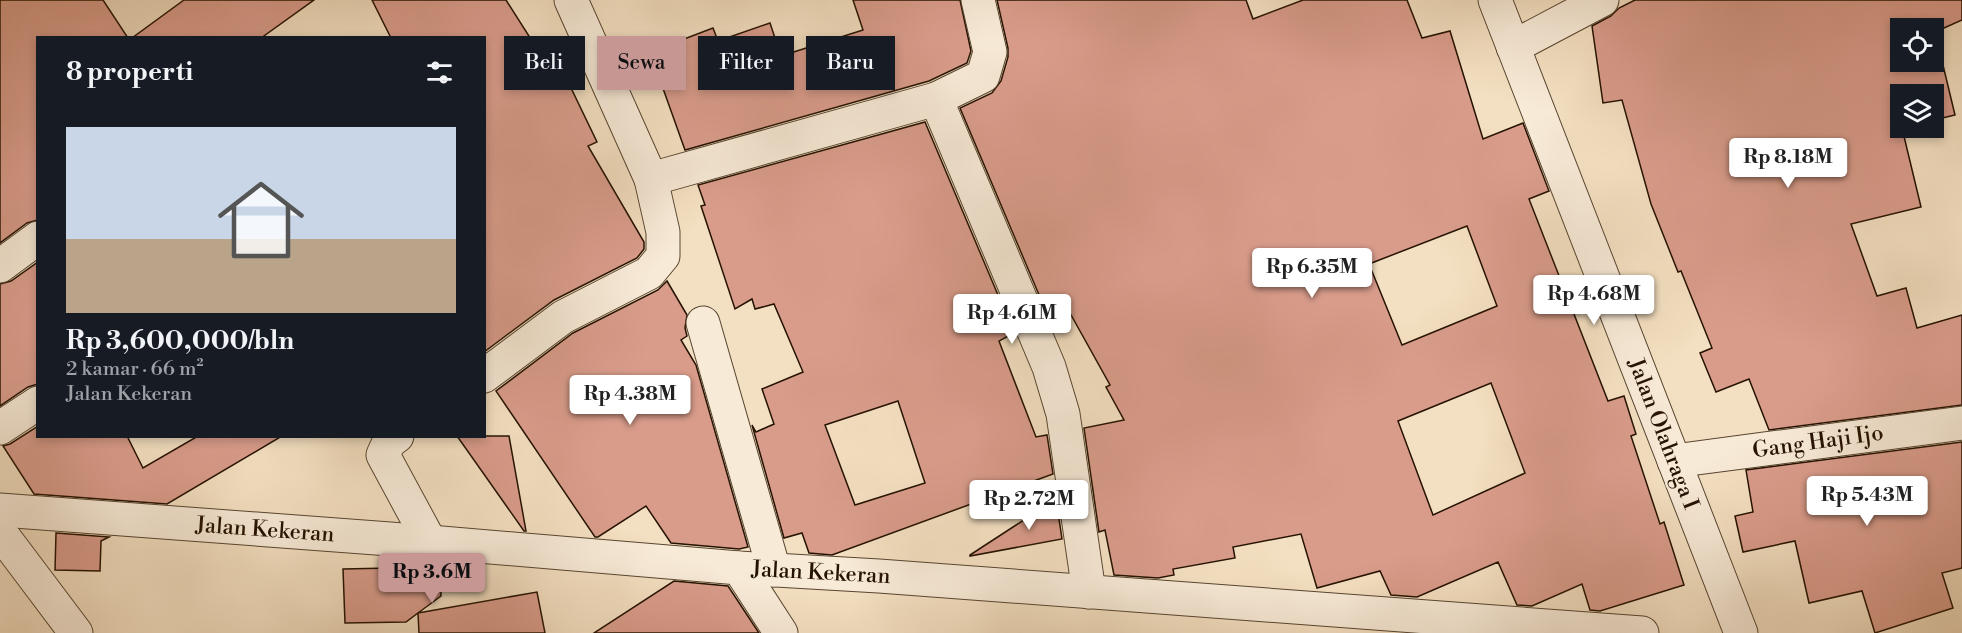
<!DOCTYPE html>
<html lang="id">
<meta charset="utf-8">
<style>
:root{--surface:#171b24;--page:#20242c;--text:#f1f3f6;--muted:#9ea1a6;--accent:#c59692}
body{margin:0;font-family:"Libre Bodoni",serif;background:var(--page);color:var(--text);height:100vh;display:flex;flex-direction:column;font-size:22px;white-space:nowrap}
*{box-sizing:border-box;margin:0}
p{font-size:20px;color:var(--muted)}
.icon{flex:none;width:33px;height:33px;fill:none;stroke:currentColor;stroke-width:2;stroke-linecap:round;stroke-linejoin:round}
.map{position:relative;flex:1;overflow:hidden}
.details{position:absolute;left:36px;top:36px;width:450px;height:402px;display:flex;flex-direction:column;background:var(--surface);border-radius:0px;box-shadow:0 3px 9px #0003}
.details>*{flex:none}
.banner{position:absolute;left:504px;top:36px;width:570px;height:54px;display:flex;gap:12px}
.controls{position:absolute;left:1890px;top:18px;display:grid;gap:12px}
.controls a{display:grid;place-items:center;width:54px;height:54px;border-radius:0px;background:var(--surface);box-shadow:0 3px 9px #0003;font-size:30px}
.price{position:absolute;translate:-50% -51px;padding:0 14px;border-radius:6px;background:#fff;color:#222;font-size:20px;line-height:39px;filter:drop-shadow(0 2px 3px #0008)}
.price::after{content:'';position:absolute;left:50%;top:36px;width:18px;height:14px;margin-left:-9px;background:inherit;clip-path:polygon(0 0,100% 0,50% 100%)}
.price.on{background:var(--accent);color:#111}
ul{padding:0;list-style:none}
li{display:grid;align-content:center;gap:12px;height:318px;padding:0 30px}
li span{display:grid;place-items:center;height:186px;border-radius:0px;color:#555}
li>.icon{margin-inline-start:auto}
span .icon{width:108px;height:108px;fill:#fffc;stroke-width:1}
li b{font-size:26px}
h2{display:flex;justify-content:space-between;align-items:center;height:72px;padding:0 30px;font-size:26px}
.pill{padding:0 21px;border-radius:0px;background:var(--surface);box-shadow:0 3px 9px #0003;font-size:21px;line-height:54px}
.pill.on{background:var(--accent);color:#111}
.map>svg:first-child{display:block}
</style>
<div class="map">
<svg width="1962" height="633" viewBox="0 0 1962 633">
<rect width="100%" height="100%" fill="#f3dfc1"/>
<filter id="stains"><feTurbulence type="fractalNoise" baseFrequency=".00333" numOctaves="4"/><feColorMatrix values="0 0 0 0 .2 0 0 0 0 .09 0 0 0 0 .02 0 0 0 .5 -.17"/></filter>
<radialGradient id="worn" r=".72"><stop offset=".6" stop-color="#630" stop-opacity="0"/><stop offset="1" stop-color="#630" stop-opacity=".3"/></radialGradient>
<!-- building -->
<g fill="#d99c8b" stroke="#251200" stroke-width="1.5" fill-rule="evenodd">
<polygon points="0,0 103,0 128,38 38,38 38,220 27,223 0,243"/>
<polygon points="184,0 314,0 261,38 132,38"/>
<polygon points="372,0 506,0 548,66 558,61 597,142 588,146 644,242 644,249 637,258 554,300 484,352 484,38 391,38"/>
<polygon points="853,0 960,0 971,51 967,63 929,81 685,150 650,52 713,28 718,41 770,23 781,56 863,30"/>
<path d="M997,0h249l7,19 50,-19h104l15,38 28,-7 33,108 40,-16 26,68 -20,8 79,202 16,-5 12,38 -5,2 29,88 4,-2 20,63 -84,26 -10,-1 -8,-26 -50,22 -15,-1 -19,-43 -81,35 -26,-2 -11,-24 -63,17 -16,-54 -68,13 2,11 -62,11 1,6 -16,3 -44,-3 -9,-45 -6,2 -15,-104 40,-8 -18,-33 4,-2 -44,-79 -18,10 -88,-208 32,-15 9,-12 7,-24v-9zM1467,226l30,80 -95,39 -33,-81zM1491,383l34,90 -92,42 -35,-94z"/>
<path d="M1635,0h327v20l-27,12 20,83 -21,5v-26h-34v34h2l19,79 -70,17 26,72 29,-8 11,40 45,-13v90l-193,25 -20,-51 -33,13 -16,-39 12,-5 -31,-77 -3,1 -27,-68 -29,-104 -19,3 -11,-77 19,-10 8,-8zM1900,28h34v34h-34z"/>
<path d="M925,122l89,211 -15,8 37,96 11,-2 6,39 -221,81 -23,-2 -7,-20 -18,5 -32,-113 4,7 18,-8 -12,-35 41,-17 -29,-68 -19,5 -3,-10 -17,10 -34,-103 4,-1 -7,-20zM898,401l27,82 -70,22 -30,-80z"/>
<polygon points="38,262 38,384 28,387 0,406 0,284 11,281"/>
<polygon points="667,281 687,315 685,328 687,336 681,340 696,365 748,547 739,549 671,543 646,506 598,537 595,537 496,391 573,333 658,290"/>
<polygon points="38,426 38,436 127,436 143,468 198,436 282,436 167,504 34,494 3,446 10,444"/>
<polygon points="457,436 509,436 526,531 524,531"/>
<polygon points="1962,442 1962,568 1942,573 1953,608 1875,633 1862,591 1809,603 1795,541 1743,552 1735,516 1753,512 1746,470"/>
<polygon points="1056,499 1062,539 970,556 970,555"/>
<polygon points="56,533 109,537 101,541 100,571 55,570"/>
<polygon points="440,567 441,596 418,613 537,592 545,633 419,633 418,613 406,622 345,623 343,569"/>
<polygon points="674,581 728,586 759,633 594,633"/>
</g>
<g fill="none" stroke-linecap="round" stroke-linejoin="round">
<!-- street casing -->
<g stroke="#584530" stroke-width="35">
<g id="street">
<polyline points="571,0 651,179 936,99 983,76 990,52 978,0"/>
<polyline points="1495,0 1741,633"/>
<polyline points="1513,47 1602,0"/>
<polyline points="936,99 1049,367 1063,414 1089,592"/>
<polyline points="0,266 38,238"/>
<polyline points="703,323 774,570"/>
<polyline points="484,376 563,317 649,273 663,256 663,232 651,179"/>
<polyline points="0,428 38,403"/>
<polyline points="397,436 389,442 383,455 430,542"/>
<polyline points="1674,461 1962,423"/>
<polyline points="0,510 430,542 739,568 879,576 1642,633"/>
<polyline points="0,532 76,633"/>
<polyline points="739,568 781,633"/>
</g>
</g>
<!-- street -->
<use href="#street" stroke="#f7ead7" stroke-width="33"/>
</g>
<g text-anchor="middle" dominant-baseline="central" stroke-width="4.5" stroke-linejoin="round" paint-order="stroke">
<!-- street labels -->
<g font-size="22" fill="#251200" stroke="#f7ead7">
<text transform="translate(1663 434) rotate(69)">Jalan Olahraga I</text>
<text transform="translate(1818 442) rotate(-8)">Gang Haji Ijo</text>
<text transform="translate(265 530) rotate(4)">Jalan Kekeran</text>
<text transform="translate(821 573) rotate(3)">Jalan Kekeran</text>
</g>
</g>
<rect width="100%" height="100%" filter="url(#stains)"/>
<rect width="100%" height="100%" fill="url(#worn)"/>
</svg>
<div class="controls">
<a><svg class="icon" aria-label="locate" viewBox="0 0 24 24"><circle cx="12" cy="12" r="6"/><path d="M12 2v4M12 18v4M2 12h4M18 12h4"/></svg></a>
<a><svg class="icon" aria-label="layers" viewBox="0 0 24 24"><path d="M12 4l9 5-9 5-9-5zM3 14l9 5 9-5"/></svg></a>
</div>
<b class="price" style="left:1788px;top:189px">Rp 8.18M</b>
<b class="price" style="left:1312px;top:299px">Rp 6.35M</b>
<b class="price" style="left:1594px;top:326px">Rp 4.68M</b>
<b class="price" style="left:1012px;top:345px">Rp 4.61M</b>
<b class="price" style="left:630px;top:426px">Rp 4.38M</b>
<b class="price" style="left:1867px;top:527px">Rp 5.43M</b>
<b class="price" style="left:1029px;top:531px">Rp 2.72M</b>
<b class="price on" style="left:432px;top:604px">Rp 3.6M</b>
<div class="banner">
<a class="pill">Beli</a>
<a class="pill on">Sewa</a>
<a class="pill">Filter</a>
<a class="pill">Baru</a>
</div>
<section class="details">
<h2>8 properti<svg class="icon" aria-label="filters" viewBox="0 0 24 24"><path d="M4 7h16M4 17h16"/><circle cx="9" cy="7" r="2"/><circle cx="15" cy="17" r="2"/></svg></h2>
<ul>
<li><span style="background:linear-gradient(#c9d6e8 60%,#b9a48a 0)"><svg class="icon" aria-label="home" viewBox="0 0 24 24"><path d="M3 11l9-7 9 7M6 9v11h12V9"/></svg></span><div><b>Rp 3,600,000/bln</b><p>2 kamar · 66 m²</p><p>Jalan Kekeran</p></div></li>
</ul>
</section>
</div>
